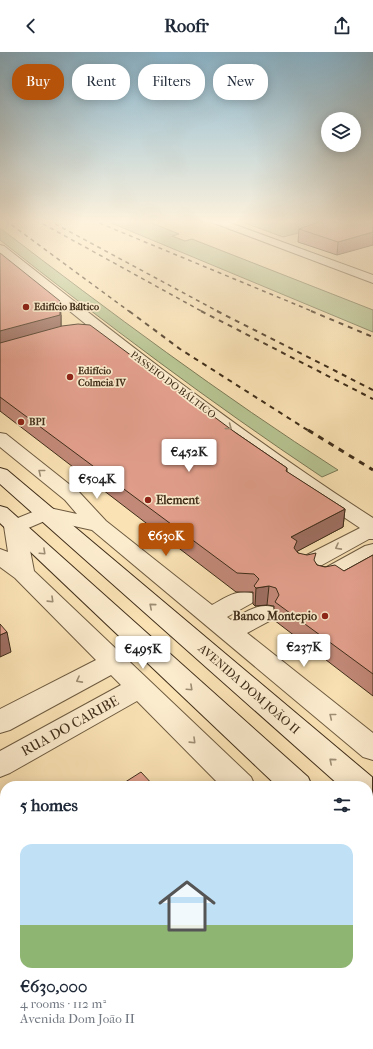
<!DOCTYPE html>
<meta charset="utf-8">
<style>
:root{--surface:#fff;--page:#f2f2f3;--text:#1f2937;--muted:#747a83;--accent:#b45309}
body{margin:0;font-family:"IM FELL French Canon",serif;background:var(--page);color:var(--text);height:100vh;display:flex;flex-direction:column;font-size:15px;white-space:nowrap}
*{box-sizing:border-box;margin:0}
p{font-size:13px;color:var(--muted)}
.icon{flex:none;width:22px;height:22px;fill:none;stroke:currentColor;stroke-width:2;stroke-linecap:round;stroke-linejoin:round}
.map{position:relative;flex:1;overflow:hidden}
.details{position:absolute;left:0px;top:729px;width:373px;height:268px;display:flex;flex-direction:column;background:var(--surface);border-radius:16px 16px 0 0;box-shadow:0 2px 10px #0003}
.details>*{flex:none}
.banner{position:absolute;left:12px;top:12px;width:349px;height:36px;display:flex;gap:8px}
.tools{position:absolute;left:321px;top:60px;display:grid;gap:8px}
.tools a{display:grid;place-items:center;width:40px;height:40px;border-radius:50%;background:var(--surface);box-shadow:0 2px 10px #0003;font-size:20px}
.price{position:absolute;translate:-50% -34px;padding:0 9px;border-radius:4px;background:#fff;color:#222;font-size:13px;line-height:26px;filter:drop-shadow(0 1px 2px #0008)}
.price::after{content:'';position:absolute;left:50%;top:24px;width:12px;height:9px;margin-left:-6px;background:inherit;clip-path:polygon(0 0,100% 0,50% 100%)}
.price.current{background:var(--accent);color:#fff}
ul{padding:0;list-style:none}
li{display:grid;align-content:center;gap:8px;height:212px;padding:0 20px}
li span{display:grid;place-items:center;height:124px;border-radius:12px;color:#555}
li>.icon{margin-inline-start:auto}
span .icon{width:72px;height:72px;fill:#fffc;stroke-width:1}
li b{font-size:17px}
h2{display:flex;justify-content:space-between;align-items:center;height:48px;padding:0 20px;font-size:17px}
.tag{padding:0 14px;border-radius:16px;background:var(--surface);box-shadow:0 2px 10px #0003;font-size:14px;line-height:36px}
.tag.current{background:var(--accent);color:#fff}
header{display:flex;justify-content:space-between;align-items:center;height:52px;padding:0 20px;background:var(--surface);font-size:18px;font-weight:700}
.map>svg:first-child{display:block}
</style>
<header><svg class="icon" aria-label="back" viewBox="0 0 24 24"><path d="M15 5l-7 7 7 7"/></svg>Roofr<svg class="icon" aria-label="share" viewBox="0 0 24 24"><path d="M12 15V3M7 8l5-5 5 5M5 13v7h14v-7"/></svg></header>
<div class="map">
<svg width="373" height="997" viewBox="0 0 373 997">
<rect width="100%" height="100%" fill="#fae2b4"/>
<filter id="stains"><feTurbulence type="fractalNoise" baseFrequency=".005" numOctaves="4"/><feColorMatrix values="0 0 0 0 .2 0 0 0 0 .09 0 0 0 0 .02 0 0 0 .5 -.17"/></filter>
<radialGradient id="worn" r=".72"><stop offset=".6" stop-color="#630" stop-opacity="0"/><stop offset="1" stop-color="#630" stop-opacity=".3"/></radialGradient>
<!-- green -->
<g fill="#b7c492" stroke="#7c7956">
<polygon points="104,168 144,168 179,182 172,184 185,189 192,187 373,258 373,280"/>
<polygon points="237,168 346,168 283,185"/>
<path d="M0,176c110,84 221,167 338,242l-16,7c-111,-74 -217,-154 -322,-237z"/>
</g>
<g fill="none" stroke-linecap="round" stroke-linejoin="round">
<!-- minor casing -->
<g stroke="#6e5b40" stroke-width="2">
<g id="minor">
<polygon points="206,168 222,168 373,223 373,231"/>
<path d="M0,193l4,1c120,95 240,189 369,272v21h-4l-56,31 -8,2 -8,-2 -3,-5 3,-5 63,-32c-126,-84 -244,-178 -360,-274z"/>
<path d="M0,381l6,1 73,58 27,29 106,84c13,-7 25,-16 40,-12l4,5 -4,5 -25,14 4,3c14,-7 26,-17 42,-13l3,6 -3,6 -26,14 126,100v27l-10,-3 -271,-227 -45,-10 -21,9 8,42 217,206 4,9h-34l-84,-85 -127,72 -10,4v-26l121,-66 -10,-10 -101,55 -10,3v-24l96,-49 -81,-82 -15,-11v-18l8,3 -4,-26 4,-4 37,-15 32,7 -12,-14 -65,-53z"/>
<path d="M373,492v16c-16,9 -38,28 -57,23l-3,-5 3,-5 49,-27z"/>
<polygon points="368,844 373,846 373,882 368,880"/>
</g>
</g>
<!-- secondary casing -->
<g stroke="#402e1a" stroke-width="2">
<g id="secondary">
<polygon points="0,416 7,418 372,725 372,743 368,744 368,734 340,734 0,432"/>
<polygon points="0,454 7,456 308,725 312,734 277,734 0,471"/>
<polygon points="368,786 373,787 373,820 368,818"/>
</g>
</g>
<!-- minor -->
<use href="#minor" fill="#fcecce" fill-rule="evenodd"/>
<!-- secondary -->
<use href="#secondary" fill="#fcecce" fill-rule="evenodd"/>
<!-- rail-far2 -->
<g stroke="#402e1a" stroke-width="1.5" stroke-dasharray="4 4" stroke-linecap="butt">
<polyline points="5,168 130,260"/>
<polyline points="36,168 203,260"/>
<polyline points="48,168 219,260"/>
<polyline points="92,168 314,260"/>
</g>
<!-- rail-far1 -->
<g stroke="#402e1a" stroke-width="2" stroke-dasharray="5 5" stroke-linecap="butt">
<polyline points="129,259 180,297 309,379"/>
<polyline points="201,259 373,347"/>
<polyline points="217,259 373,338"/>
<polyline points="311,259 373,285"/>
</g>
<!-- rail -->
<polyline stroke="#402e1a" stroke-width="3" stroke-dasharray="6 6" stroke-linecap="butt" points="308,378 373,418"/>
</g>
<!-- wall -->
<g fill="#c28978" stroke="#402e1a">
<polygon points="373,168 337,203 298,190 299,177"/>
<polygon points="0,201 61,263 61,274 236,381 287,416 287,420 345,457 343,475 297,499 298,501 315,510 317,513 344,519 373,503 373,644 274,568 274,554 267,553 255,554 253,552 253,540 236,540 0,359"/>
<polygon points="193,992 368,992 373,997 197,997"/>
</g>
<!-- shaded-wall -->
<g fill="#9e6f62" stroke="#402e1a">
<polygon points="373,180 373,193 337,203 338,190"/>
<polygon points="60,249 61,263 61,277 0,293 0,279"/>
<polygon points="345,457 343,475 296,500 293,514 291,485"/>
<polygon points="269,534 267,553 255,554 256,536"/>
<polygon points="7,580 11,600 0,605 0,583"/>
<polygon points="5,968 5,992 6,992 0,997 0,971"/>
</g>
<!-- building -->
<g fill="#e29f8c" stroke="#402e1a">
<polygon points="324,168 373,168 373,180 338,190 299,177"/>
<polygon points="0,201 60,249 60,263 0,279"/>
<polygon points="78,272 90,273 236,381 287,416 286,419 345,457 291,485 297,489 294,496 298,501 307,503 316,501 314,508 317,513 325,515 335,513 344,519 373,503 373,622 275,550 279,543 276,536 269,534 256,536 254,534 259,527 254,522 237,521 0,345 0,291 62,274"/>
<polygon points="0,572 7,580 0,583"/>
<polygon points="141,720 154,734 119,734"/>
<polygon points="5,805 5,968 0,971 0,808"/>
<polygon points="368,966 373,971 373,997 213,997 209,992 368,992"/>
</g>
<!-- one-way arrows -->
<defs><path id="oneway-chevron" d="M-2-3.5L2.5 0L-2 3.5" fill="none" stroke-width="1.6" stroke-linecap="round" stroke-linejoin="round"/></defs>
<g stroke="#9e8d74">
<use href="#oneway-chevron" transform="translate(229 375) rotate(37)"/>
<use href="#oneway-chevron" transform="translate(41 420) rotate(-141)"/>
<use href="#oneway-chevron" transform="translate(338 495) rotate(152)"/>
<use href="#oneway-chevron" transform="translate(43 500) rotate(43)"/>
<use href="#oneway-chevron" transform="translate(51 548) rotate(44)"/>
<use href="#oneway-chevron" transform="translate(152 554) rotate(-139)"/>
<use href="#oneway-chevron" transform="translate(79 628) rotate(152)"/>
<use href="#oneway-chevron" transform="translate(190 636) rotate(43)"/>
<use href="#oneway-chevron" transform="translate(332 664) rotate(-141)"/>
<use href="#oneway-chevron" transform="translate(193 689) rotate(44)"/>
<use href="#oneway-chevron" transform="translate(332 709) rotate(-139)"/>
</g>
<!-- sky -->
<linearGradient id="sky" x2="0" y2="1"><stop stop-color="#8ab8d1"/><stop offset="0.55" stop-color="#fdf2dd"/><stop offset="1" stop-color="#fdf2dd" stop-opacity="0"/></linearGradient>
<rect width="373" height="308" fill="url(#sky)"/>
<!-- markers -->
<g fill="#8f2418" stroke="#fcecce" stroke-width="1.5">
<circle cx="26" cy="255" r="4"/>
<circle cx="70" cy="325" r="4"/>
<circle cx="21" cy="370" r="4"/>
<circle cx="148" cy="448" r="4"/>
<circle cx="325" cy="564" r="4"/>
</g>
<g text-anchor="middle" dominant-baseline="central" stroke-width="3.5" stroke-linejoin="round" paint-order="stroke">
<!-- far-poi labels -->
<g font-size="10" font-weight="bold" fill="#402e1a" stroke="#fcecce" text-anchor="start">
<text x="34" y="255">Edifício Báltico</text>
<text x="78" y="319">Edifício<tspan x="78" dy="12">Colmeia IV</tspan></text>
<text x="29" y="370">BPI</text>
</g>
<!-- far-street labels -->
<g font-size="10" fill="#402e1a" stroke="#fcecce">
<text transform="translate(173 333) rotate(37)">PASSEIO DO BÁLTICO</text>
</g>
<!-- poi labels -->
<g font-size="12" font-weight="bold" fill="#402e1a" stroke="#fcecce" text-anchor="start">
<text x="156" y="448">Element</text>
<text x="317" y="564" text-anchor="end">Banco Montepio</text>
</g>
<!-- street labels -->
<g font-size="12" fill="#402e1a" stroke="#fcecce">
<text transform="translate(249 637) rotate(41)">AVENIDA DOM JOÃO II</text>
</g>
<!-- near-street labels -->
<g font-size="14" fill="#402e1a" stroke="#fcecce">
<text transform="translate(70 674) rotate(-29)">RUA DO CARIBE</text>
</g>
</g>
<rect width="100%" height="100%" filter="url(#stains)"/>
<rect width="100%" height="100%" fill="url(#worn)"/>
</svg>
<div class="tools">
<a><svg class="icon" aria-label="layers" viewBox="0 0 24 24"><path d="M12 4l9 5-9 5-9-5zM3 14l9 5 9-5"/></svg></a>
</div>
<b class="price" style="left:189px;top:421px">€452K</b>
<b class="price" style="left:97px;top:448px">€504K</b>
<b class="price current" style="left:166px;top:505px">€630K</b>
<b class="price" style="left:304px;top:616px">€237K</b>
<b class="price" style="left:143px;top:618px">€495K</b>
<div class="banner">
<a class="tag current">Buy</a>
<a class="tag">Rent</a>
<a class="tag">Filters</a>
<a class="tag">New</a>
</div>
<section class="details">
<h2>5 homes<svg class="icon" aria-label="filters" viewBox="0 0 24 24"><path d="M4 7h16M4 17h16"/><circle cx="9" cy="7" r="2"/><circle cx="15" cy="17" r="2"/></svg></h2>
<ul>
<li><span style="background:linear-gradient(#bfe0f5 65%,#8fb573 0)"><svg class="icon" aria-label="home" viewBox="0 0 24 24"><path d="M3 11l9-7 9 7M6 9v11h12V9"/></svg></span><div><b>€630,000</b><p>4 rooms · 112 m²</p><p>Avenida Dom João II</p></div></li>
</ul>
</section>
</div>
